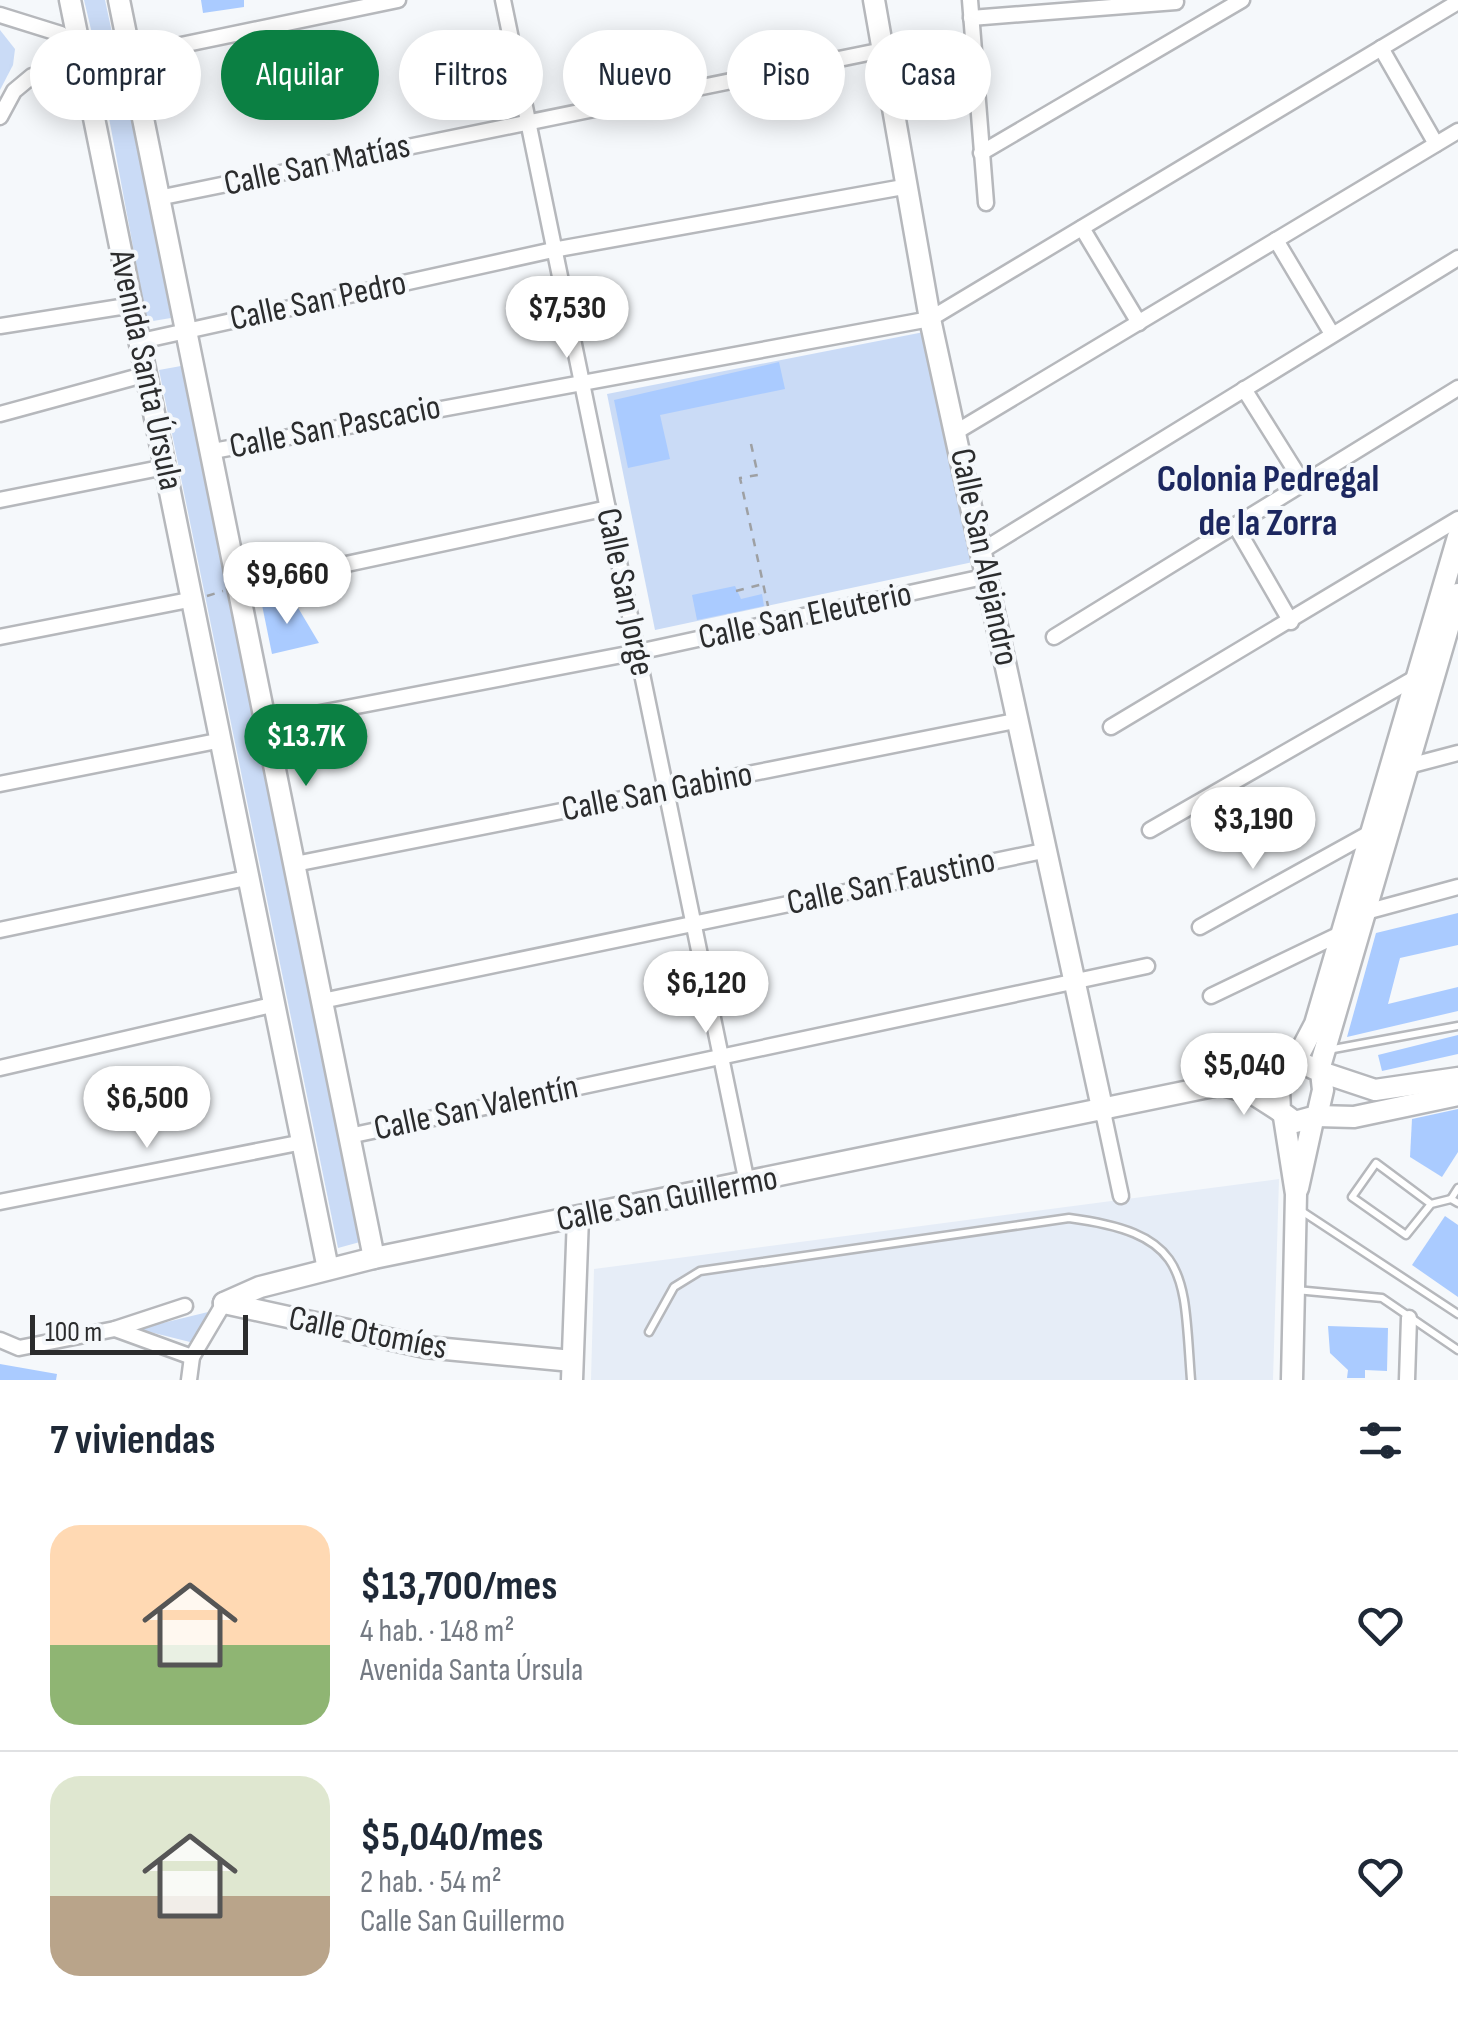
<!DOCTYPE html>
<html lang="es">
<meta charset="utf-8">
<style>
:root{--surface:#fff;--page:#f2f2f3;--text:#1f2937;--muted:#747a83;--line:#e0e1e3;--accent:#0b8043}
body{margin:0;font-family:"Sofia Sans Condensed",sans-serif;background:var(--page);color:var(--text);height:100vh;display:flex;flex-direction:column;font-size:38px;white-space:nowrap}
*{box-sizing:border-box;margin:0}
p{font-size:32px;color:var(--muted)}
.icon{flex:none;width:55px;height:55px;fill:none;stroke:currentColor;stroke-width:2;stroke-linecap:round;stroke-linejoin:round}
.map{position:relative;height:1380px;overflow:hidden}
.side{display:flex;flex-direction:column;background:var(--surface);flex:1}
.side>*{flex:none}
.hud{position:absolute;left:30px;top:30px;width:1400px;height:90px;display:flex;gap:20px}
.scale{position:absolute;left:30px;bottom:25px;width:218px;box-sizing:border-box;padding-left:10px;border:5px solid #2b2c2d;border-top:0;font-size:28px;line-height:35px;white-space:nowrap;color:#2b2c2d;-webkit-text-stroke:8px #f5f8fb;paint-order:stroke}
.price{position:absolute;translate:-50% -85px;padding:0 22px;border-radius:35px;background:#fff;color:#222;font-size:32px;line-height:65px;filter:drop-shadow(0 2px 5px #0008)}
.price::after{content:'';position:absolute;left:50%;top:60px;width:30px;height:22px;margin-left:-15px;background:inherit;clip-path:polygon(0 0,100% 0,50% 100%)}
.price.active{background:var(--accent);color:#fff}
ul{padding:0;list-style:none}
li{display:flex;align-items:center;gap:30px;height:250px;padding:0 50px}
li+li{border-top:2px solid var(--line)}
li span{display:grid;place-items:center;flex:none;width:280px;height:200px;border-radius:30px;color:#555}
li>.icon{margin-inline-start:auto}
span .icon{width:120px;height:120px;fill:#fffc;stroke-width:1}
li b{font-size:42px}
h2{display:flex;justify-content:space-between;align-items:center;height:120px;padding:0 50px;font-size:42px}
.chip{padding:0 35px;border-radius:45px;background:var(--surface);box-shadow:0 5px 25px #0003;font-size:35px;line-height:90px}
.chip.active{background:var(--accent);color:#fff}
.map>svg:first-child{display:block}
</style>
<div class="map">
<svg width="1458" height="1380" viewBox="0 0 1458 1380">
<rect width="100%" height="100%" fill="#f5f8fb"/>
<!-- built -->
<polygon fill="#e6edf7" points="1279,1179 1273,1380 591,1380 594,1269"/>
<!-- green -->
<g fill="#cadbf6">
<polygon points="84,0 105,0 114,42 95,46"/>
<polygon points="0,30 15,49 13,65 0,90"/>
<polygon points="123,71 171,318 147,322 101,75"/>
<polygon points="924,332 973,562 655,630 607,394"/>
<polygon points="181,366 360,1242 338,1248 159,370"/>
<polygon points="208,1312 194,1343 138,1329"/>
</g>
<!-- building -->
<g fill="#aacbff">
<polygon points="201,0 244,0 244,7 203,13"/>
<polygon points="779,362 785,389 660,415 670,459 628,468 614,400"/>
<polygon points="735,586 741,599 762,594 764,606 697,620 692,595"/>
<polygon points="294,601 319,643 272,654 262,605"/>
<polygon points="1458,913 1458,945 1400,958 1388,1004 1458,987 1458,1011 1347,1037 1376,933"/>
<polygon points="1458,1035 1458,1054 1382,1071 1378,1055"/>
<polygon points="1458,1109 1458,1152 1442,1177 1410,1157 1412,1119"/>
<polygon points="1445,1216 1458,1225 1458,1297 1412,1265"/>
<polygon points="1328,1326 1388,1328 1387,1371 1365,1370 1365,1378 1347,1378 1348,1370 1330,1353"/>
<polygon points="0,1364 57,1374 56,1380 0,1380"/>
</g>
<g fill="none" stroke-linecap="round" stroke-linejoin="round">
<!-- lane casing -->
<g stroke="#b6b8bc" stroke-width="11">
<g id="lane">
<polyline points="1328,1050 1458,1026"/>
<polyline points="1451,1199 1458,1188"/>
<polyline points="1431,1204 1376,1163 1352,1197 1406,1235 1431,1204 1451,1199 1458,1203"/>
<polyline points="1300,1210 1458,1314"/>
<polyline points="1296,1290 1382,1298 1458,1350"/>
<path d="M649,1332l25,-45 26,-16 369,-53c122,16 114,56 122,162"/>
</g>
</g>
<!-- street casing -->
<g stroke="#b6b8bc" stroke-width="19">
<g id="street">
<polyline points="503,0 747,1183"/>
<polyline points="970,0 986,203"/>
<polyline points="0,15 61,34 77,57"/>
<polyline points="971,18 1176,2"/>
<polyline points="1381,48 1436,144"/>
<polyline points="0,117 14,91 32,76 398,0"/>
<polyline points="981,153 1242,0"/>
<polyline points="163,197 883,50"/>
<polyline points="1082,228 1139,323"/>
<polyline points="1276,240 1332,334"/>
<polyline points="0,326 133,305"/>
<polyline points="141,341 553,250 909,186"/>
<polyline points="1244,389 1303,483"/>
<polyline points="0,414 147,374"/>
<polyline points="956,432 1458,131"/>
<polyline points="213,451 930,319 1458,2"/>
<polyline points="0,500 165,467"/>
<polyline points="1235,525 1291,622"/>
<polyline points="983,550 1458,258"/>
<polyline points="239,587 608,508"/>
<polyline points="0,637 194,599"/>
<polyline points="1054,637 1458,388"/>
<polyline points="268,723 638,652 988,576"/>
<polyline points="1111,727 1458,519"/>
<polyline points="1401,768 1458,753"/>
<polyline points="0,784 222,740"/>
<polyline points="1150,830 1420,675"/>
<polyline points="295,864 1020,720"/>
<polyline points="1362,913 1458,887"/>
<polyline points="1200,927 1375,830"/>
<polyline points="0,930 251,877"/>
<polyline points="1211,996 1344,932"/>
<polyline points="322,1001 1048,850"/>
<polyline points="0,1068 276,1004"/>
<polyline points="1103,1112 1121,1196"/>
<polyline points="349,1136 1147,966"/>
<polyline points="0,1202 303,1142"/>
<polyline points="115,1329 185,1306"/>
<polyline points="0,1340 19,1348 115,1329 192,1357"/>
<polyline points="189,1380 192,1357 224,1303"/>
<polyline points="1407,1380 1409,1318"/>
</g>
</g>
<!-- secondary casing -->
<g stroke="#b6b8bc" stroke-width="25">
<g id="secondary">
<polyline points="70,0 328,1269"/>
<polyline points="119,0 374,1258"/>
<polyline points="874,0 930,319 1103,1112"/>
<polygon points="1304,1064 1321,1072 1323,1090 1317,1116 1295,1122 1280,1111 1279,1089 1287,1071"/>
<polyline points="1293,1066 1315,1024 1458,537"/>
<polyline points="1319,1070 1458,594"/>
<polyline points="1321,1072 1375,1090 1458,1078"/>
<polyline points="1226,1086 1252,1093 1280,1111"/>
<polyline points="1317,1116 1354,1117 1458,1095"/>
<polyline points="1284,1117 1296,1194 1292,1380"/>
<polyline points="1298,1188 1313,1120"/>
<polyline points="224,1303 260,1287 374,1258 1287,1071"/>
<polyline points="224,1303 425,1347 572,1361"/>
<polyline points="572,1380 578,1217"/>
</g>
</g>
<!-- path -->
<g stroke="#9ea0a3" stroke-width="2.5" stroke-dasharray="8 8" stroke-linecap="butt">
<polyline points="751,444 758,475 740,478 768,606"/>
<polyline points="736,591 763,584"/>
<polyline points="207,596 223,591"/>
</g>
<!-- lane -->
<use href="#lane" stroke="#fff" stroke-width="6"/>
<!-- street -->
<use href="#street" stroke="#fff" stroke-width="14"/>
<!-- secondary -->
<use href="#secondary" stroke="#fff" stroke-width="20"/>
</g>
<g text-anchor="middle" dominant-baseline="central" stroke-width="8" stroke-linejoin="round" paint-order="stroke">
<!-- street labels -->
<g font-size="35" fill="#2b2c2d" stroke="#f5f8fb">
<text transform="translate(317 165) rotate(-12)">Calle San Matías</text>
<text transform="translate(318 301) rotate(-12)">Calle San Pedro</text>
<text transform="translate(146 370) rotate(78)">Avenida Santa Úrsula</text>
<text transform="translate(335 427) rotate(-11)">Calle San Pascacio</text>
<text transform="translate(984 557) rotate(78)">Calle San Alejandro</text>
<text transform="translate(625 592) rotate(78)">Calle San Jorge</text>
<text transform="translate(805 616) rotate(-12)">Calle San Eleuterio</text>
<text transform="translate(657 792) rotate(-11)">Calle San Gabino</text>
<text transform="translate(891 882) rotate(-12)">Calle San Faustino</text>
<text transform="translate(476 1108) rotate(-12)">Calle San Valentín</text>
<text transform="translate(667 1199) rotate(-11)">Calle San Guillermo</text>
<text transform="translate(368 1333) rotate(11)">Calle Otomíes</text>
</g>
<!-- neighbourhood labels -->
<g font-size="38" font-weight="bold" fill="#1c275f" stroke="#f5f8fb">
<text x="1268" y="479">Colonia Pedregal<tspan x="1268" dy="44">de la Zorra</tspan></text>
</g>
</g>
</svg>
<div class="scale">100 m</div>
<b class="price" style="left:567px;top:361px">$7,530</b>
<b class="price" style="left:287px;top:627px">$9,660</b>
<b class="price active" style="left:306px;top:789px">$13.7K</b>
<b class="price" style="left:1253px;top:872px">$3,190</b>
<b class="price" style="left:706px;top:1036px">$6,120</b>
<b class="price" style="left:1244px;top:1118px">$5,040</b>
<b class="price" style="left:147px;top:1151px">$6,500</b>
<div class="hud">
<a class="chip">Comprar</a>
<a class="chip active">Alquilar</a>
<a class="chip">Filtros</a>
<a class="chip">Nuevo</a>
<a class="chip">Piso</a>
<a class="chip">Casa</a>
</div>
</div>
<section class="side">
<h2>7 viviendas<svg class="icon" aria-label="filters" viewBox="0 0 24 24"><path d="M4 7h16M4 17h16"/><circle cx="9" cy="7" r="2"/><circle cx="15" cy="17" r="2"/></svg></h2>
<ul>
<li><span style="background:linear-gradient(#ffd9b3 60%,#8fb573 0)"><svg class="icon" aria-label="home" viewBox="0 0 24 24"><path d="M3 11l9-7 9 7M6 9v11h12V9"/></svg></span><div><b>$13,700/mes</b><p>4 hab. · 148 m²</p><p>Avenida Santa Úrsula</p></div><svg class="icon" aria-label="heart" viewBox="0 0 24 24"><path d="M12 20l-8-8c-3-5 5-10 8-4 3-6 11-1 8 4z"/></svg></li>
<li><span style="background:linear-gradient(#dfe7d0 60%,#b9a48a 0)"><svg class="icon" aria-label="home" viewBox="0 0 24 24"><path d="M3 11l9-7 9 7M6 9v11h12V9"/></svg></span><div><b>$5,040/mes</b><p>2 hab. · 54 m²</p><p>Calle San Guillermo</p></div><svg class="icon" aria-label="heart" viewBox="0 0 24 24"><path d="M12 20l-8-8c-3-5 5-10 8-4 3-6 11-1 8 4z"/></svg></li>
</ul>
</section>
